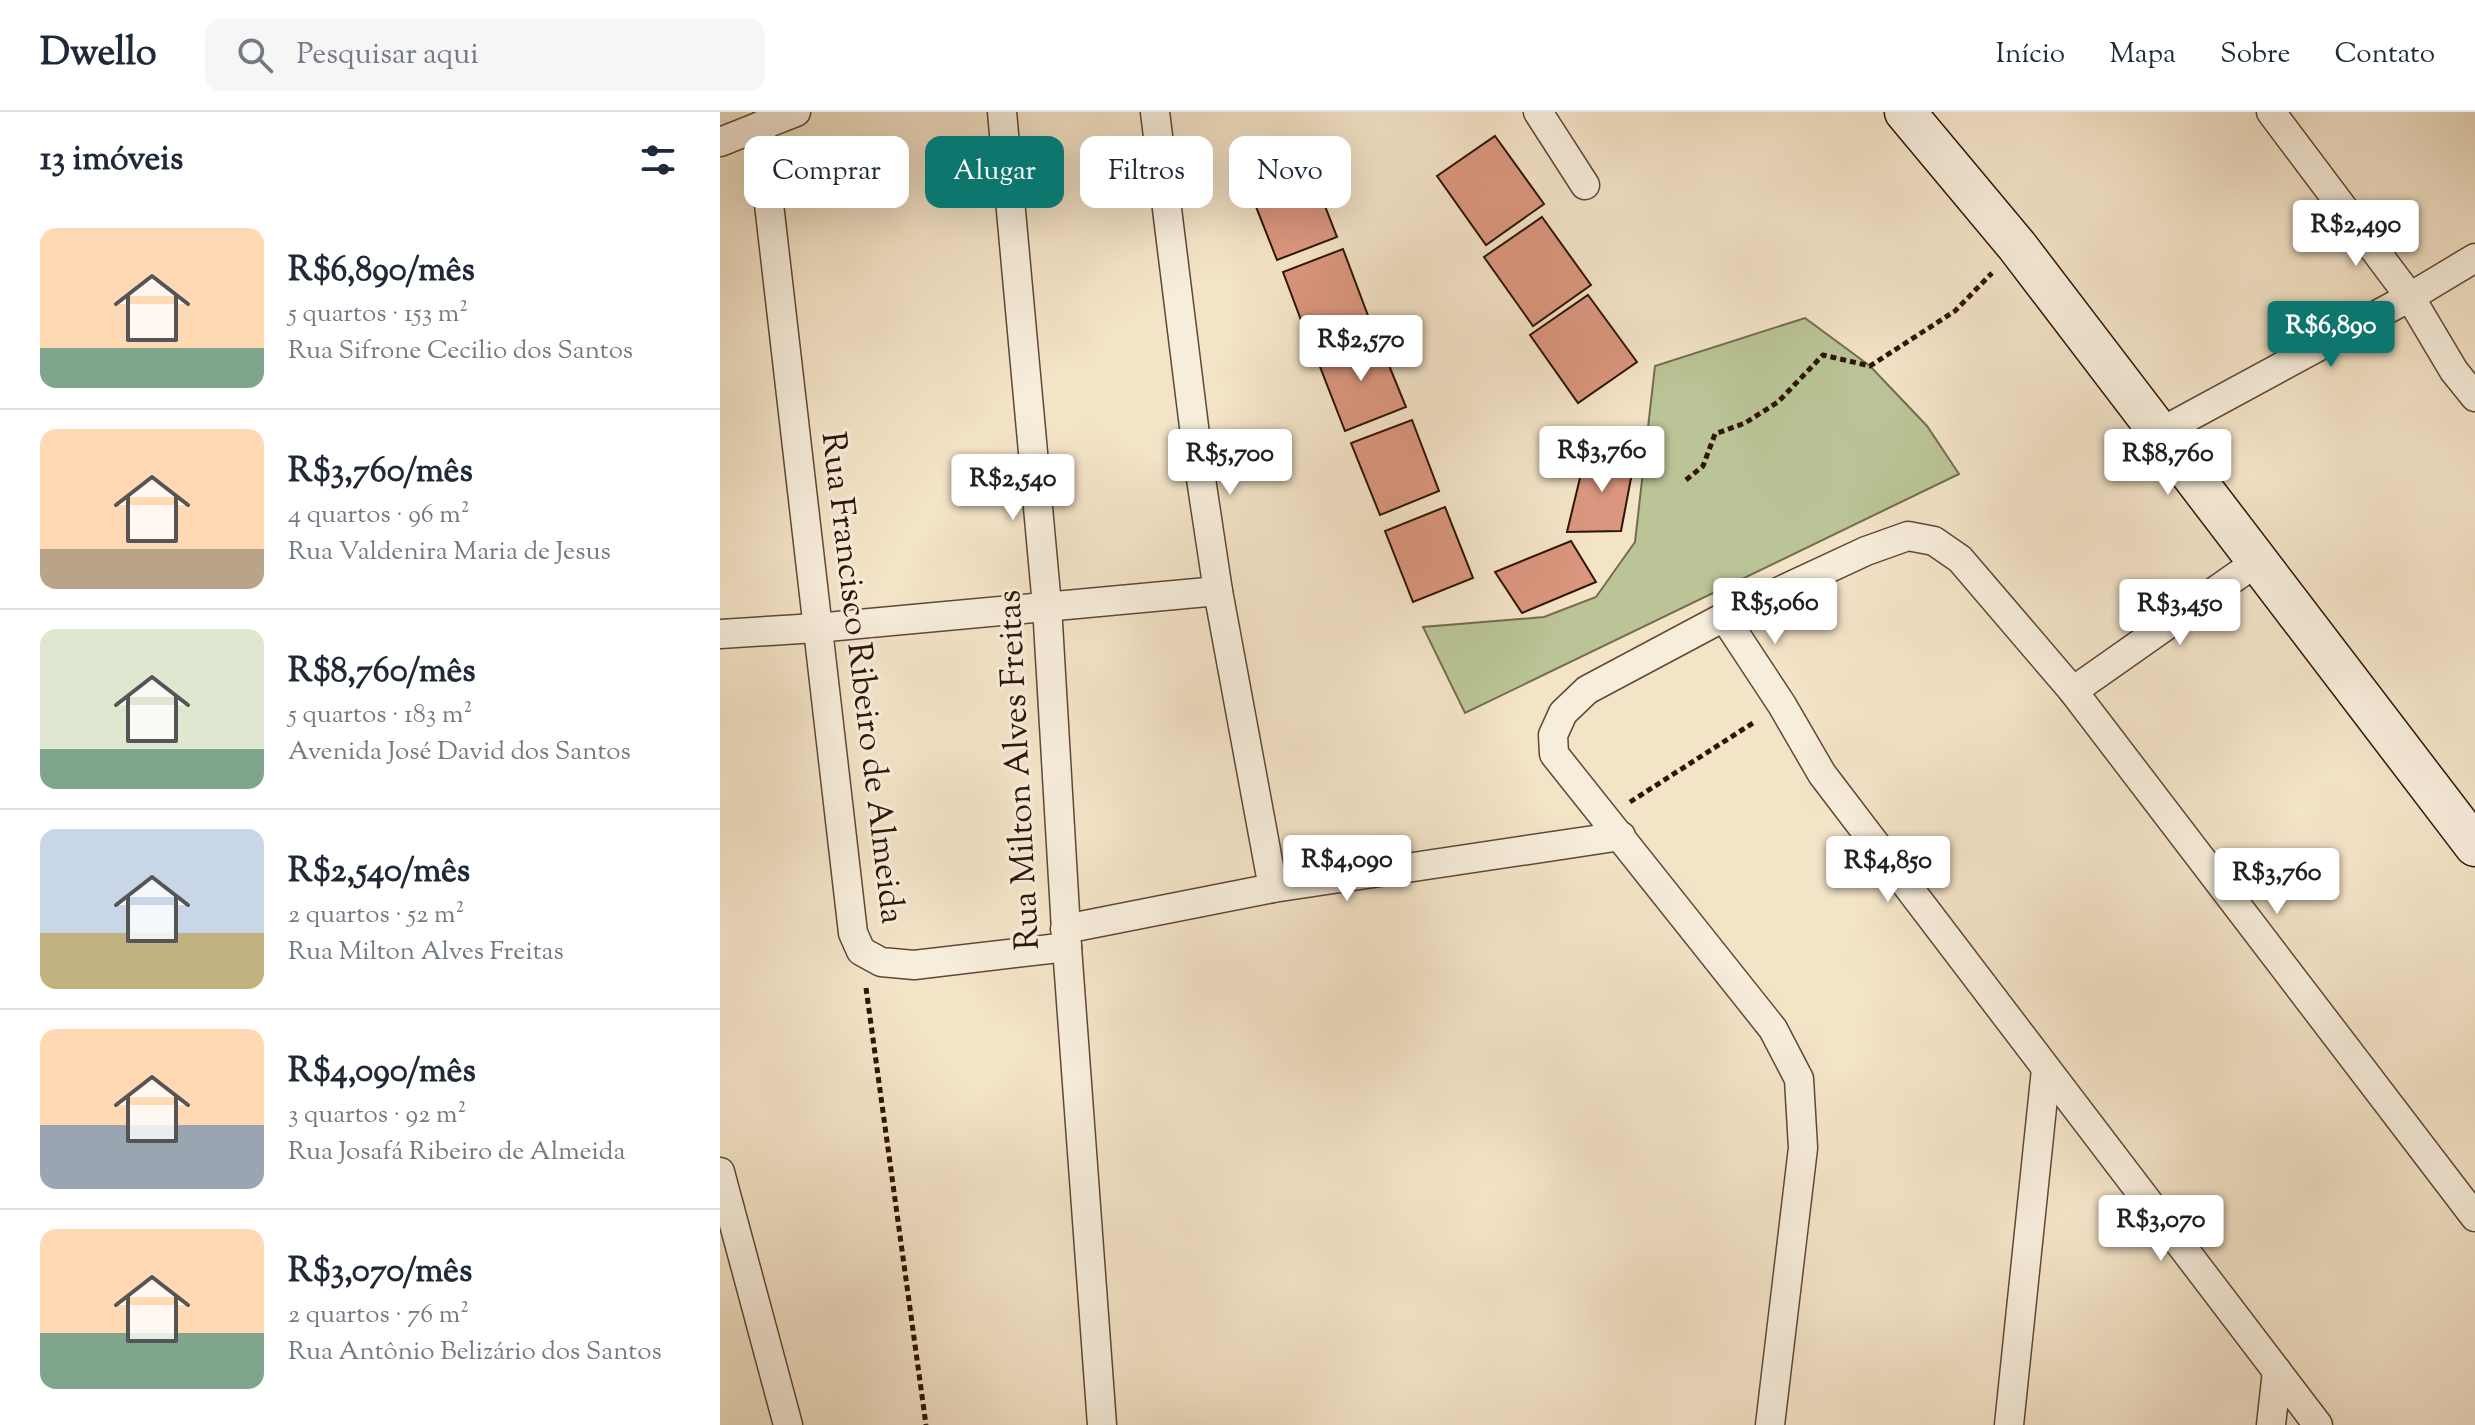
<!DOCTYPE html>
<html lang="pt">
<meta charset="utf-8">
<style>
:root{--surface:#fff;--page:#f6f6f7;--text:#1f2937;--muted:#747a83;--line:#e0e1e3;--accent:#0f766e}
body{margin:0;font-family:"Sorts Mill Goudy",serif;background:var(--page);color:var(--text);height:100vh;display:flex;flex-direction:column;font-size:30px;white-space:nowrap}
*{box-sizing:border-box;margin:0}
p{font-size:26px;color:var(--muted)}
.icon{flex:none;width:44px;height:44px;fill:none;stroke:currentColor;stroke-width:2;stroke-linecap:round;stroke-linejoin:round}
.map{position:relative;flex:1;overflow:hidden}
.side{display:flex;flex-direction:column;background:var(--surface);width:720px}
.side>*{flex:none}
.hud{position:absolute;left:24px;top:24px;width:760px;height:72px;display:flex;gap:16px}
.price{position:absolute;translate:-50% -68px;padding:0 18px;border-radius:8px;background:#fff;color:#222;font-size:26px;line-height:52px;filter:drop-shadow(0 2px 4px #0008)}
.price::after{content:'';position:absolute;left:50%;top:48px;width:24px;height:18px;margin-left:-12px;background:inherit;clip-path:polygon(0 0,100% 0,50% 100%)}
.price.selected{background:var(--accent);color:#fff}
ul{padding:0;list-style:none}
li{display:flex;align-items:center;gap:24px;height:200px;padding:0 40px}
li+li{border-top:2px solid var(--line)}
li span{display:grid;place-items:center;flex:none;width:224px;height:160px;border-radius:16px;color:#555}
li>.icon{margin-inline-start:auto}
span .icon{width:96px;height:96px;fill:#fffc;stroke-width:1}
li b{font-size:34px}
h2{display:flex;justify-content:space-between;align-items:center;height:96px;padding:0 40px;font-size:34px}
.pill{padding:0 28px;border-radius:16px;background:var(--surface);box-shadow:0 8px 32px #0002;font-size:28px;line-height:72px}
.pill.selected{background:var(--accent);color:#fff}
header{display:flex;align-items:center;gap:48px;box-sizing:border-box;height:112px;padding:0 40px;background:var(--surface);border-bottom:2px solid var(--line)}
header strong{font-size:38px}
nav{display:flex;gap:44px;margin-inline-start:auto;font-size:28px}
.search{width:560px;height:72px;background:var(--page);display:flex;align-items:center;gap:20px;box-sizing:border-box;padding:0 28px;border-radius:16px;color:var(--muted);font-size:30px}
main{display:flex;flex:1;min-height:0}
.map>svg:first-child{display:block}
</style>
<header>
<strong>Dwello</strong>
<div class="search"><svg class="icon" aria-label="search" viewBox="0 0 24 24"><circle cx="10" cy="10" r="6"/><path d="M15 15l6 6"/></svg>Pesquisar aqui</div>
<nav><a>Início</a><a>Mapa</a><a>Sobre</a><a>Contato</a></nav>
</header>
<main>
<section class="side">
<h2>13 imóveis<svg class="icon" aria-label="filters" viewBox="0 0 24 24"><path d="M4 7h16M4 17h16"/><circle cx="9" cy="7" r="2"/><circle cx="15" cy="17" r="2"/></svg></h2>
<ul>
<li><span style="background:linear-gradient(#ffd9b3 75%,#7fa58c 0)"><svg class="icon" aria-label="home" viewBox="0 0 24 24"><path d="M3 11l9-7 9 7M6 9v11h12V9"/></svg></span><div><b>R$6,890/mês</b><p>5 quartos · 153 m²</p><p>Rua Sifrone Cecilio dos Santos</p></div></li>
<li><span style="background:linear-gradient(#ffd9b3 75%,#b9a48a 0)"><svg class="icon" aria-label="home" viewBox="0 0 24 24"><path d="M3 11l9-7 9 7M6 9v11h12V9"/></svg></span><div><b>R$3,760/mês</b><p>4 quartos · 96 m²</p><p>Rua Valdenira Maria de Jesus</p></div></li>
<li><span style="background:linear-gradient(#dfe7d0 75%,#7fa58c 0)"><svg class="icon" aria-label="home" viewBox="0 0 24 24"><path d="M3 11l9-7 9 7M6 9v11h12V9"/></svg></span><div><b>R$8,760/mês</b><p>5 quartos · 183 m²</p><p>Avenida José David dos Santos</p></div></li>
<li><span style="background:linear-gradient(#c9d6e8 65%,#c2b280 0)"><svg class="icon" aria-label="home" viewBox="0 0 24 24"><path d="M3 11l9-7 9 7M6 9v11h12V9"/></svg></span><div><b>R$2,540/mês</b><p>2 quartos · 52 m²</p><p>Rua Milton Alves Freitas</p></div></li>
<li><span style="background:linear-gradient(#ffd9b3 60%,#9aa5b1 0)"><svg class="icon" aria-label="home" viewBox="0 0 24 24"><path d="M3 11l9-7 9 7M6 9v11h12V9"/></svg></span><div><b>R$4,090/mês</b><p>3 quartos · 92 m²</p><p>Rua Josafá Ribeiro de Almeida</p></div></li>
<li><span style="background:linear-gradient(#ffd9b3 65%,#7fa58c 0)"><svg class="icon" aria-label="home" viewBox="0 0 24 24"><path d="M3 11l9-7 9 7M6 9v11h12V9"/></svg></span><div><b>R$3,070/mês</b><p>2 quartos · 76 m²</p><p>Rua Antônio Belizário dos Santos</p></div></li>
</ul>
</section>
<div class="map">
<svg width="1755" height="1313" viewBox="0 0 1755 1313">
<rect width="100%" height="100%" fill="#f3e3c7"/>
<filter id="stains"><feTurbulence type="fractalNoise" baseFrequency=".0025" numOctaves="4"/><feColorMatrix values="0 0 0 0 .2 0 0 0 0 .09 0 0 0 0 .02 0 0 0 .5 -.17"/></filter>
<radialGradient id="worn" r=".72"><stop offset=".6" stop-color="#630" stop-opacity="0"/><stop offset="1" stop-color="#630" stop-opacity=".3"/></radialGradient>
<!-- green -->
<polygon fill="#bac496" stroke="#746c4e" stroke-width="2" points="1085,206 1150,254 1207,314 1239,362 745,601 703,515 824,505 876,485 915,430 935,254"/>
<!-- building -->
<g fill="#da967e" stroke="#2e1506" stroke-width="2">
<polygon points="775,24 824,92 766,133 717,64"/>
<polygon points="589,53 617,125 557,148 529,77"/>
<polygon points="822,105 871,173 813,214 764,145"/>
<polygon points="623,137 650,209 590,232 563,160"/>
<polygon points="868,183 917,250 858,291 810,223"/>
<polygon points="657,224 686,295 625,319 597,247"/>
<polygon points="692,308 719,379 660,403 631,331"/>
<polygon points="866,341 915,345 901,419 847,420"/>
<polygon points="725,395 753,466 693,490 665,419"/>
<polygon points="851,429 876,470 802,501 775,460"/>
</g>
<g fill="none" stroke-linecap="round" stroke-linejoin="round">
<!-- minor casing -->
<g stroke="#5f4836" stroke-width="31">
<g id="minor">
<polyline points="282,0 327,494 347,835 382,1313"/>
<polyline points="435,0 478,347 498,479 553,776"/>
<polyline points="818,0 865,73"/>
<polyline points="1551,0 1690,185 1734,259 1755,285"/>
<polyline points="40,14 133,821 141,839 161,850 194,853 347,835"/>
<polyline points="0,30 76,0"/>
<polyline points="1439,321 1690,185 1755,146"/>
<polyline points="1004,505 1062,593 1102,662 1598,1313"/>
<polyline points="0,522 96,516 498,479"/>
<polyline points="1353,579 1538,449"/>
<polyline points="345,817 553,776 901,724"/>
<polyline points="0,1060 68,1313"/>
<polyline points="1050,1313 1083,1036 1079,967 1053,917 834,642 833,623 843,601 867,578 1004,505 1146,439 1188,424 1214,429 1240,447 1353,579 1755,1105"/>
<polyline points="1289,1313 1326,957"/>
<polyline points="1551,1313 1557,1259"/>
</g>
</g>
<!-- secondary casing -->
<g stroke="#2e1506" stroke-width="43">
<polyline id="secondary" points="1185,0 1297,134 1755,734"/>
</g>
<!-- path -->
<g stroke="#2e1506" stroke-width="5" stroke-dasharray="6 4" stroke-linecap="butt">
<polyline points="966,368 983,354 995,322 1025,311 1058,290 1103,243 1150,254 1235,199 1272,161"/>
<polyline points="910,690 1036,609"/>
<polyline points="146,876 206,1313"/>
</g>
<!-- minor -->
<use href="#minor" stroke="#f7eddb" stroke-width="28"/>
<!-- secondary -->
<use href="#secondary" stroke="#f7eddb" stroke-width="40"/>
</g>
<g text-anchor="middle" dominant-baseline="central" stroke-width="6" stroke-linejoin="round" paint-order="stroke">
<!-- street labels -->
<g font-size="34" fill="#2e1506" stroke="#f7eddb">
<text transform="translate(141 566) rotate(83)">Rua Francisco Ribeiro de Almeida</text>
<text transform="translate(300 658) rotate(-93)">Rua Milton Alves Freitas</text>
</g>
</g>
<rect width="100%" height="100%" filter="url(#stains)"/>
<rect width="100%" height="100%" fill="url(#worn)"/>
</svg>
<b class="price" style="left:1636px;top:156px">R$2,490</b>
<b class="price selected" style="left:1611px;top:257px">R$6,890</b>
<b class="price" style="left:641px;top:271px">R$2,570</b>
<b class="price" style="left:882px;top:382px">R$3,760</b>
<b class="price" style="left:510px;top:385px">R$5,700</b>
<b class="price" style="left:1448px;top:385px">R$8,760</b>
<b class="price" style="left:293px;top:410px">R$2,540</b>
<b class="price" style="left:1055px;top:534px">R$5,060</b>
<b class="price" style="left:1460px;top:535px">R$3,450</b>
<b class="price" style="left:627px;top:791px">R$4,090</b>
<b class="price" style="left:1168px;top:792px">R$4,850</b>
<b class="price" style="left:1557px;top:804px">R$3,760</b>
<b class="price" style="left:1441px;top:1151px">R$3,070</b>
<div class="hud">
<a class="pill">Comprar</a>
<a class="pill selected">Alugar</a>
<a class="pill">Filtros</a>
<a class="pill">Novo</a>
</div>
</div>
</main>
